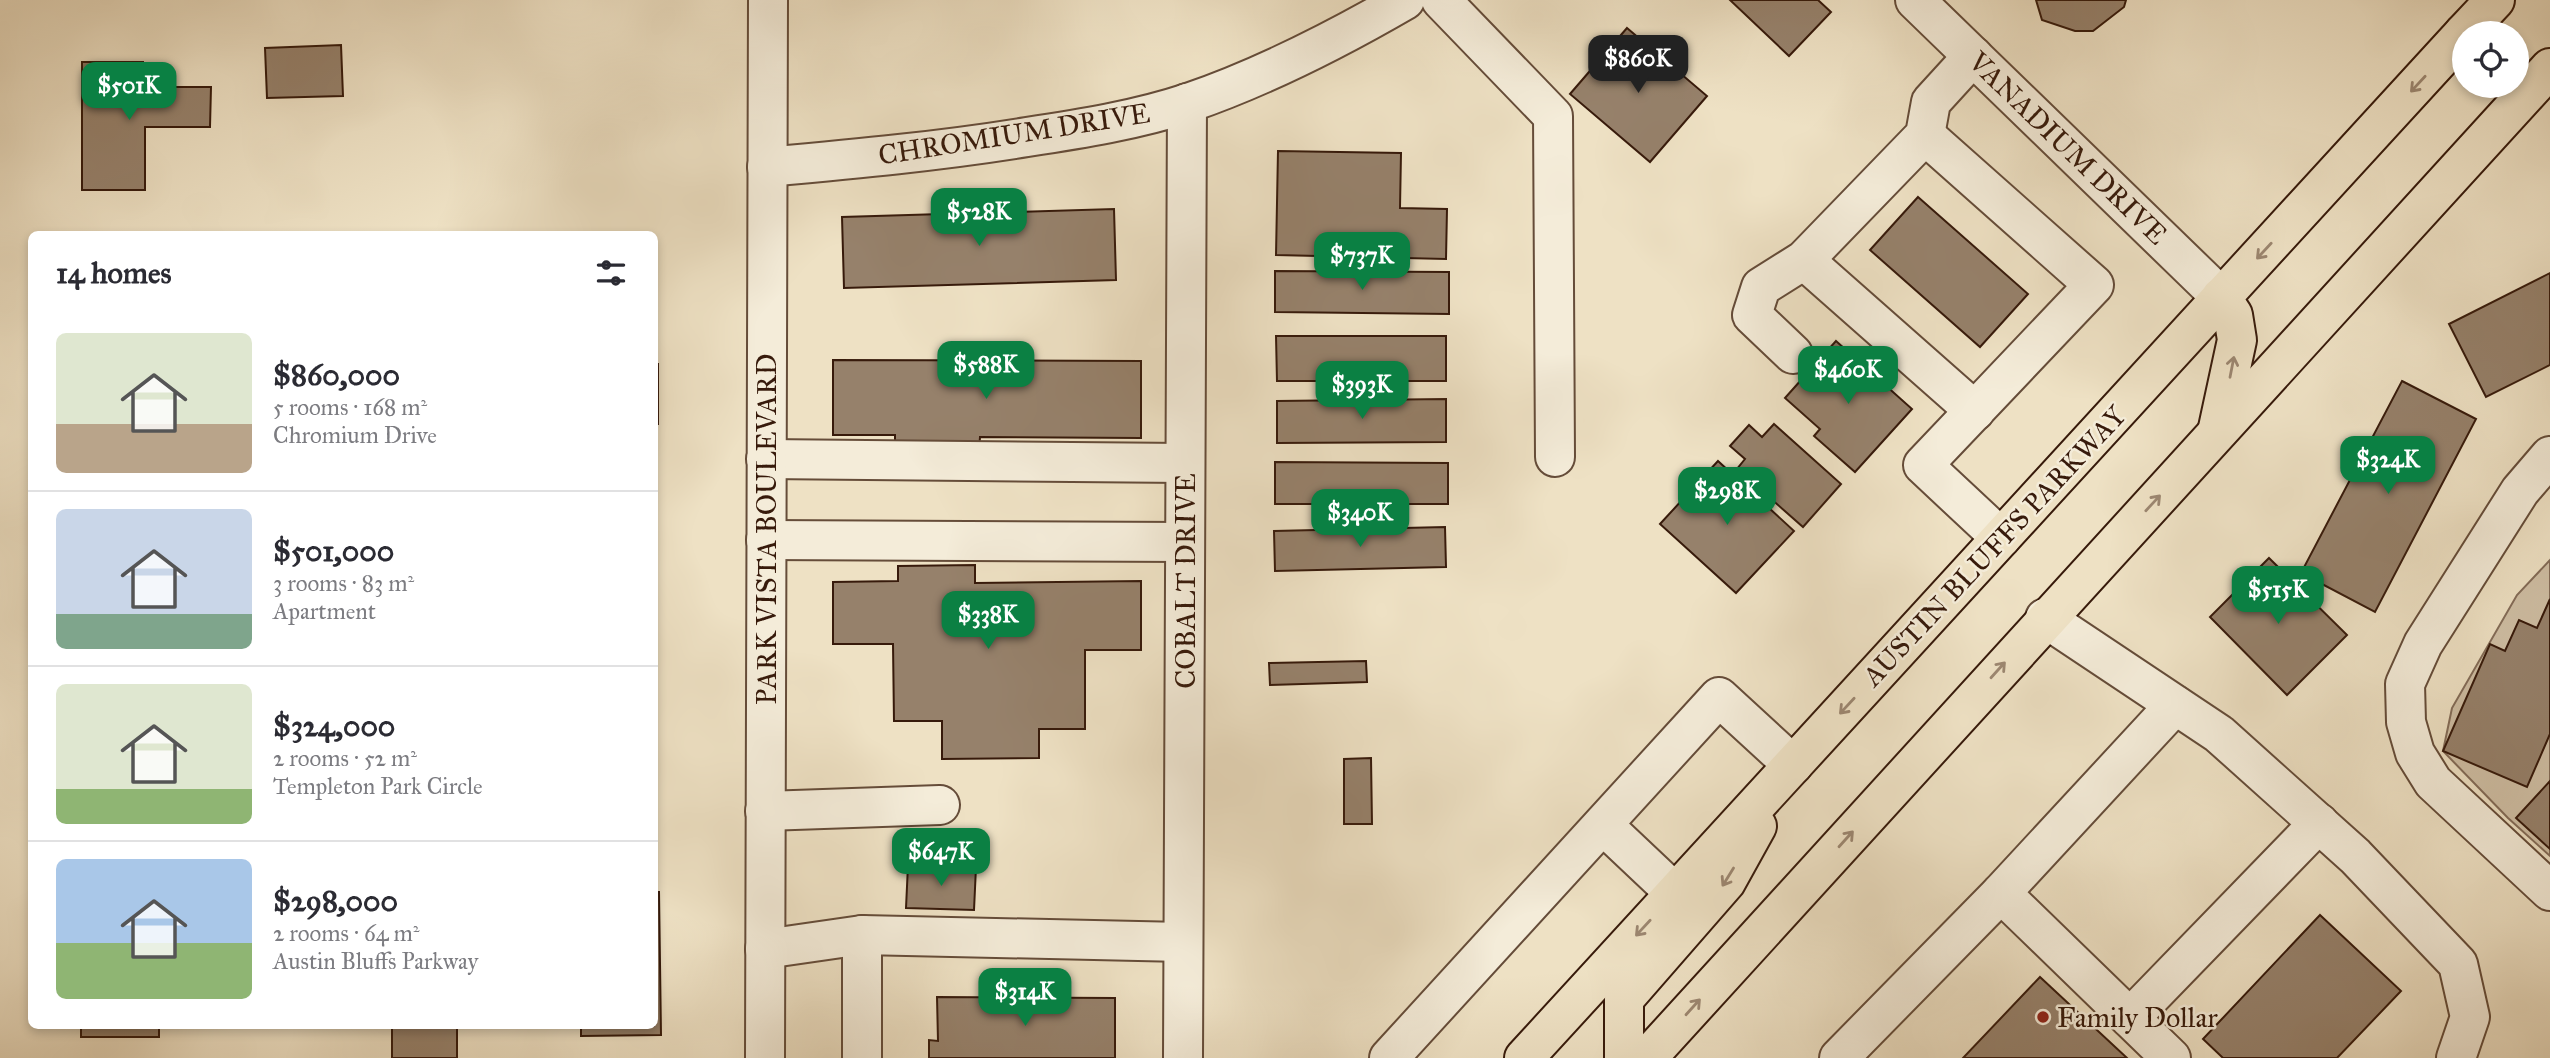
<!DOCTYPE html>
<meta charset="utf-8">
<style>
:root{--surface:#fff;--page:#f7f7f7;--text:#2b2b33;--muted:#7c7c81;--line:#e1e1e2;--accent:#0b8043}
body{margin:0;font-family:"IM FELL Great Primer",serif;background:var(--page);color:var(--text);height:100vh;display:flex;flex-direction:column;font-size:26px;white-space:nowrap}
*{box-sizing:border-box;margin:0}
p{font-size:23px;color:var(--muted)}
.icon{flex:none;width:38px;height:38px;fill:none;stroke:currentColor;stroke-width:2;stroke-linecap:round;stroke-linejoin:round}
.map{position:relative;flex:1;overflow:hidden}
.side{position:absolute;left:28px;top:231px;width:630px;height:798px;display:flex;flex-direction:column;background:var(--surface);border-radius:10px;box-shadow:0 4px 10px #0003}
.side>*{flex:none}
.fabs{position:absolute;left:2452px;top:21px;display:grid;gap:14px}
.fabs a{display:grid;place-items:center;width:77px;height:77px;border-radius:50%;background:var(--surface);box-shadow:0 4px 10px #0003;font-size:35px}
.price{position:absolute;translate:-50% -60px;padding:0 16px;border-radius:14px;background:var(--accent);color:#fff;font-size:23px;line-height:46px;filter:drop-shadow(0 2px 4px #0008)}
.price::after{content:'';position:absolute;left:50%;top:42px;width:21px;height:16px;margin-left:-10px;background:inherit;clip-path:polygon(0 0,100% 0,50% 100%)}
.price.active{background:#222;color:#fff}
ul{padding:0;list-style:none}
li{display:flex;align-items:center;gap:21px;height:175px;padding:0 28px}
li+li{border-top:2px solid var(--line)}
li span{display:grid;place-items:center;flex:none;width:196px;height:140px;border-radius:10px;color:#555}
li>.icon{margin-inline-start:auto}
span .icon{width:84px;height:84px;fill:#fffc;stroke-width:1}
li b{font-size:30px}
h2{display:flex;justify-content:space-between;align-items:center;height:84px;padding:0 28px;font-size:30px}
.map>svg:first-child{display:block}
</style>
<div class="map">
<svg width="2550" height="1058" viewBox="0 0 2550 1058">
<rect width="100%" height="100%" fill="#eee1c4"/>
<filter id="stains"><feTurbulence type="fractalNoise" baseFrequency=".00286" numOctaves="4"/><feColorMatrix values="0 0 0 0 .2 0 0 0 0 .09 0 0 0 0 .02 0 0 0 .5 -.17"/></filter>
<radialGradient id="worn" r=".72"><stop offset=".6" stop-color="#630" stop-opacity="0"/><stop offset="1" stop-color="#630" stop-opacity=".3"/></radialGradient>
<!-- grass -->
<polygon fill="#cfbfa5" stroke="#836c58" stroke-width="2" points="2550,560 2550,856 2508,818 2443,751 2452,708 2517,595"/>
<!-- building -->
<g fill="#96816b" stroke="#371a0b" stroke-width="2">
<polygon points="1730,0 1818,0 1831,12 1789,56"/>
<polygon points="2036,0 2126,0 2124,7 2093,31 2075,31 2042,20"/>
<polygon points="1627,28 1707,96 1650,162 1570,94"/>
<polygon points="341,45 343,96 267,98 265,48"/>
<polygon points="82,62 143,62 143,87 211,87 210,127 145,127 145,190 82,190"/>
<polygon points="1278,151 1401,153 1400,208 1447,209 1446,259 1276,255"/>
<polygon points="1918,197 2028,294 1980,347 1870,250"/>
<polygon points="1114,209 1116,280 844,288 842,217"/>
<polygon points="1275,271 1449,272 1449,314 1275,312"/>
<polygon points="2550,273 2550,365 2486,397 2449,324"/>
<polygon points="1276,336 1446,336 1446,381 1277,381"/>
<polygon points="1836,341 1912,409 1855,472 1814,436 1820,429 1785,398"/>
<polygon points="833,360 1141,361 1141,438 980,437 979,450 895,449 895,435 833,435"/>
<rect x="654" y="364" width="4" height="60"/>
<polygon points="2402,381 2476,419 2375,612 2301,573"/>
<polygon points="1446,399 1446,442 1277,443 1277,401"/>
<polygon points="1774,424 1841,484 1803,527 1737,469 1745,459 1730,446 1749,425 1762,437"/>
<polygon points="1718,461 1794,531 1736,593 1660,524"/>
<polygon points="1275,462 1448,463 1448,504 1275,504"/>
<polygon points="1445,527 1446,567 1275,571 1274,531"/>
<polygon points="2269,558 2347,635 2287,695 2210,617"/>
<polygon points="975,565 975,583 1141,581 1141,650 1085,650 1085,729 1039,729 1039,758 942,759 942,721 894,721 893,644 833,644 833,582 898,581 898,566"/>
<polygon points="2550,599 2550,734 2527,787 2443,751 2490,644 2505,651 2519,620 2537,628"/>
<polygon points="1366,661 1367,682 1270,685 1269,663"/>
<polygon points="1371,758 1372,824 1344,824 1344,759"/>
<polygon points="2550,781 2550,849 2516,818"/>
<polygon points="908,865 976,867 974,910 906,908"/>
<polygon points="654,892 659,892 661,1035 581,1036 581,1026 654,1026"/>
<polygon points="2320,915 2401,991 2337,1058 2223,1058 2203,1039"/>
<polygon points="2040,977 2127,1058 1963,1058"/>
<polygon points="937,997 1115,998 1115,1058 929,1058 929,1040 938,1041"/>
<rect x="81" y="1026" width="78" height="11"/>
<rect x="392" y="1026" width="65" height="32"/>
</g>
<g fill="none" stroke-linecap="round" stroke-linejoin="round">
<!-- minor casing -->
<g stroke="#654c39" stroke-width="42">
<g id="minor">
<polyline points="1441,0 1553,116 1555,457"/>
<polyline points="1915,0 2221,297"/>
<polyline points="1925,135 2094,285 1923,465 2001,538"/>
<path d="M767,167c87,-8 174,-16 260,-30 53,-8 110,-17 161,-34 76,-26 148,-63 217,-103"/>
<polyline points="1804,260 1975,411"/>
<polyline points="1793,354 1752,315 1761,287 1804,260 1925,135 1931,102 1973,56"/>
<polyline points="2550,456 2520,491 2423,644 2405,684 2406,722 2415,753 2433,782 2550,891"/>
<polyline points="766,459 1185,463"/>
<polyline points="766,540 1185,542"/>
<polyline points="2045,618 2219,734 2355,856 2458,964 2470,1017 2456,1058"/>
<polyline points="765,811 940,805"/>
<polyline points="1603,825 1675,893"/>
<polyline points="765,949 862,935"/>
<polyline points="2130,1018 2319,823"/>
<polyline points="765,1058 768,0"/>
<polyline points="862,1058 862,935 1183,942"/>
<polyline points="1183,1058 1187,103"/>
<polyline points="1389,1058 1719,697 1793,765"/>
<polyline points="1839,1058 2001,893"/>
<polyline points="2171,1058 2001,893 2175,705"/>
</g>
</g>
<!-- major casing -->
<g stroke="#371a0b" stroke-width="42">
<g id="major">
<polyline points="2464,33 2495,0"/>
<polyline points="2218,428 2237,340 2233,315 2221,297"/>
<polyline points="1524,1058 2464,33"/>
<polyline points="1624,1058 1624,999 1726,882 1757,826"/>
<path d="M1647,1058c300,-331 601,-661 903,-990"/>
</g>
</g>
<!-- minor -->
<use href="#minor" stroke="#f4ecd9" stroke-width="38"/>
<!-- major -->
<use href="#major" stroke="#eee1c4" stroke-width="38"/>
</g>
<!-- one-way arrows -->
<defs><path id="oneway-shaft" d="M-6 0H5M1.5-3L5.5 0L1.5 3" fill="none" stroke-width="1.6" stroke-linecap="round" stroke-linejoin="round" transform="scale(1.75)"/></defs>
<g stroke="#9c8771">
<use href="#oneway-shaft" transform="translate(2418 84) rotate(133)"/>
<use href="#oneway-shaft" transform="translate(2264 251) rotate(133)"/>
<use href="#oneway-shaft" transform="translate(2232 367) rotate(-79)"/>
<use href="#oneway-shaft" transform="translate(2153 503) rotate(-47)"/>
<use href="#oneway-shaft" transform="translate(1998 670) rotate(-48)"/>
<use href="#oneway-shaft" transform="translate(1847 706) rotate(133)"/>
<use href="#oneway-shaft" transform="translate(1846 839) rotate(-48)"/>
<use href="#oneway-shaft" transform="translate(1728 877) rotate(122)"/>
<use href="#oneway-shaft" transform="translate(1643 928) rotate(133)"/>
<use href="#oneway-shaft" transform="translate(1693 1007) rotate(-48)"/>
</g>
<!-- markers -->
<circle fill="#8f2418" stroke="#f4ecd9" stroke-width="2.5" cx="2043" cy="1017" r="7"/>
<g text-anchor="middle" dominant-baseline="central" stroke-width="5" stroke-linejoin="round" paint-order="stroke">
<!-- street labels -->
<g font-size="28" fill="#371a0b" stroke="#f4ecd9">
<text transform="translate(1014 134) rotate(-9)">CHROMIUM DRIVE</text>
<text transform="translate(2068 148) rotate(44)">VANADIUM DRIVE</text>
<text transform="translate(766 529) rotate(-90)">PARK VISTA BOULEVARD</text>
<text transform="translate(1994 546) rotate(-47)">AUSTIN BLUFFS PARKWAY</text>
<text transform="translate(1185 581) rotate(-90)">COBALT DRIVE</text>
</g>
<!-- poi labels -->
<g font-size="28" fill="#371a0b" stroke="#f4ecd9" text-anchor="start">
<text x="2057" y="1017">Family Dollar</text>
</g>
</g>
<rect width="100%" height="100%" filter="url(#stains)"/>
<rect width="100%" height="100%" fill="url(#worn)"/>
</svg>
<div class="fabs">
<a><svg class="icon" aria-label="locate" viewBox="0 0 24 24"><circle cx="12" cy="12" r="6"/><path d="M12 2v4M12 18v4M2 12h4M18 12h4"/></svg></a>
</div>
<b class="price active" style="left:1638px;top:95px">$860K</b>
<b class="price" style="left:129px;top:122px">$501K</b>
<b class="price" style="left:979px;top:248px">$528K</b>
<b class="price" style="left:1362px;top:292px">$737K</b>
<b class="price" style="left:986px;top:401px">$588K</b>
<b class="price" style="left:1848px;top:406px">$460K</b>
<b class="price" style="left:1362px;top:421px">$393K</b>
<b class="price" style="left:2388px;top:496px">$324K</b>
<b class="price" style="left:1727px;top:527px">$298K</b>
<b class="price" style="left:1360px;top:549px">$340K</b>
<b class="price" style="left:2278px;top:626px">$515K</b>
<b class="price" style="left:988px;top:651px">$338K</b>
<b class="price" style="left:941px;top:888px">$647K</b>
<b class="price" style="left:1025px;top:1028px">$314K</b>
<section class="side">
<h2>14 homes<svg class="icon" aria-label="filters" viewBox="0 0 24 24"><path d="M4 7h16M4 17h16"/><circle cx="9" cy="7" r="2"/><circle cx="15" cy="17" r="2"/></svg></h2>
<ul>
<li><span style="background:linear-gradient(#dfe7d0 65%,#b9a48a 0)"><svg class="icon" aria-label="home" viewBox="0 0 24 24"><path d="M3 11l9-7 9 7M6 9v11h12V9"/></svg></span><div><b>$860,000</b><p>5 rooms · 168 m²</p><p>Chromium Drive</p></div></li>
<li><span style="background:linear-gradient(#c9d6e8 75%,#7fa58c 0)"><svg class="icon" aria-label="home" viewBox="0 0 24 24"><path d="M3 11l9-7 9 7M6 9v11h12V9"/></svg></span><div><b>$501,000</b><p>3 rooms · 83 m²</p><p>Apartment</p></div></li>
<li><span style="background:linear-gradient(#dfe7d0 75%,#8fb573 0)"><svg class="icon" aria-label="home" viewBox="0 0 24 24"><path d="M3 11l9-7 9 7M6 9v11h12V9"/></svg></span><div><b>$324,000</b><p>2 rooms · 52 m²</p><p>Templeton Park Circle</p></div></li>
<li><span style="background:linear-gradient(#a9c7e8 60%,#8fb573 0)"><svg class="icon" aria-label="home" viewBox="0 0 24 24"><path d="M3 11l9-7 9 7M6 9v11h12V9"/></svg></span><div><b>$298,000</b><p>2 rooms · 64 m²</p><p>Austin Bluffs Parkway</p></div></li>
</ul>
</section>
</div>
